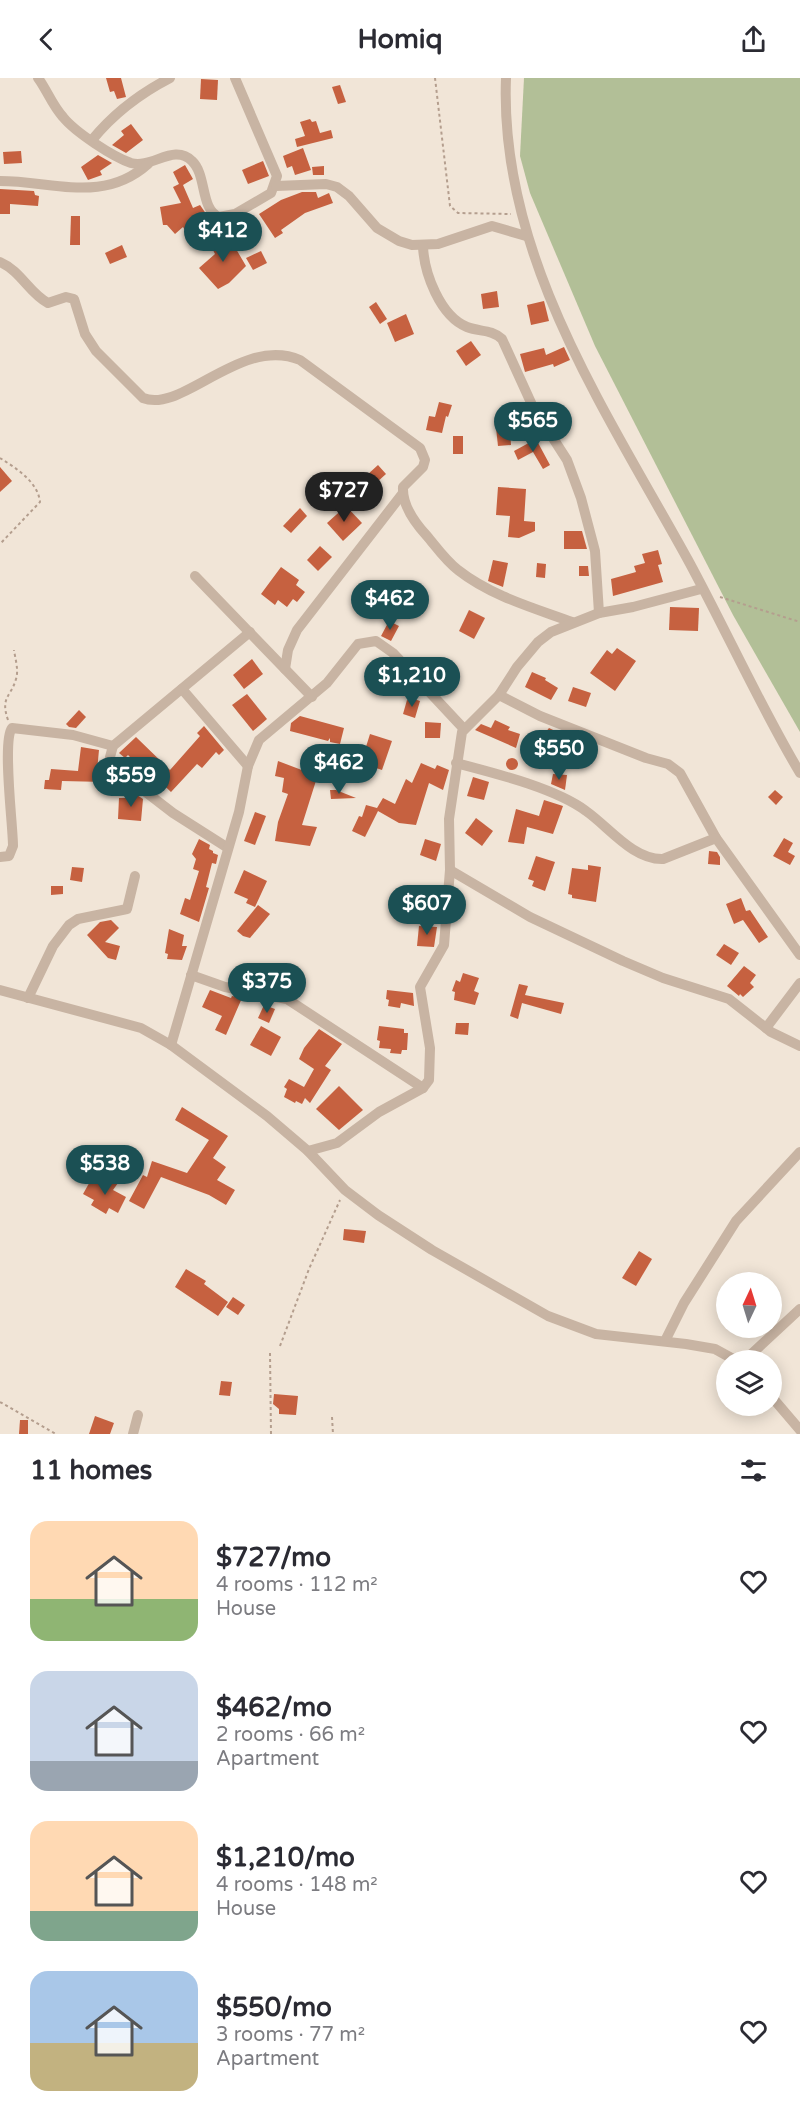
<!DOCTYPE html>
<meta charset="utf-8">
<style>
:root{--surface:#fff;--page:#f7f7f7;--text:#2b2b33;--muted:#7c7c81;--accent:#1b5054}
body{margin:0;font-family:"Varela Round",sans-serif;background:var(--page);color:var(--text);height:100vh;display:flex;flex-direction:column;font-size:22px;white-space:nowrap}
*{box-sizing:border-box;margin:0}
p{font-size:20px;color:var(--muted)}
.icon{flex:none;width:33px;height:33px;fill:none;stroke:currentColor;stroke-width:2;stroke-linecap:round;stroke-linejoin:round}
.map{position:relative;height:1356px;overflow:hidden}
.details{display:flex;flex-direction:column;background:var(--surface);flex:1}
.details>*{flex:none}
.needle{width:39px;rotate:4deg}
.fabs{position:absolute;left:716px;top:1194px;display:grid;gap:12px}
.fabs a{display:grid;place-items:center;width:66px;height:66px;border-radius:50%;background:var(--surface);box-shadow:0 3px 15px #0003;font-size:30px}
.price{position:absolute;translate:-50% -51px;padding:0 14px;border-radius:21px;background:var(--accent);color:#fff;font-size:20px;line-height:39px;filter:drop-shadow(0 2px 3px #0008)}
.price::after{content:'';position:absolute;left:50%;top:36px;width:18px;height:14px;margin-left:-9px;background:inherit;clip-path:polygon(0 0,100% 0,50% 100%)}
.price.selected{background:#222;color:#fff}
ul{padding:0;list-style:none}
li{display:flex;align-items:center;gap:18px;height:150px;padding:0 30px}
li span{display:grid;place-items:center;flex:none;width:168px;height:120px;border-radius:18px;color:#555}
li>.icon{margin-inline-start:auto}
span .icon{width:72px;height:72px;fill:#fffc;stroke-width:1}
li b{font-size:26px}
h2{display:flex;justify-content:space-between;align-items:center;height:72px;padding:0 30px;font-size:26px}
header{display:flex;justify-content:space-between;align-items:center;height:78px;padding:0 30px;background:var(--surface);font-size:27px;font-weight:700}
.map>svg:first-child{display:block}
</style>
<header><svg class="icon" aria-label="back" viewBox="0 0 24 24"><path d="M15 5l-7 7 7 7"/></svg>Homiq<svg class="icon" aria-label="share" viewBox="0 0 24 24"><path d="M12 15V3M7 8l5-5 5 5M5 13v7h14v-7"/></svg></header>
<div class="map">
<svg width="800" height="1356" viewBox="0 0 800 1356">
<rect width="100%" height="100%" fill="#f1e5d7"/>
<!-- green -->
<polygon fill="#b2bf97" points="524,0 800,0 800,654 733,537 595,268 530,115 520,78"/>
<!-- building -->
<g fill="#c66140">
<polygon points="106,0 121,0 126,19 117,21 114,13 110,14"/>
<polygon points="201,1 218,2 217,22 200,21"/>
<polygon points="340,7 346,24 338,26 332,9"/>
<polygon points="310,41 312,44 316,43 320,55 331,52 333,60 297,69 295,61 305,58 300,44"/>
<polygon points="131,46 143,62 126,75 112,67 124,57 121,53"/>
<polygon points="303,70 311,92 295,97 292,88 287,90 283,78"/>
<polygon points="21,73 22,85 4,86 3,74"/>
<polygon points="98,77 112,85 100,93 102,97 88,102 81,89"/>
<polygon points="263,83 269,98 248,106 242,92"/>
<polygon points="185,87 193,101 183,107 193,130 200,127 211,143 194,150 197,154 189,159 183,149 175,156 167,147 163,147 160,129 181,125 173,109 179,106 173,94"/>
<polygon points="324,88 324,97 313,97 312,89"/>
<polygon points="0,111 34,113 35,117 39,118 38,128 10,126 10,136 0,136"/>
<polygon points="302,114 316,114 318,120 329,115 333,125 305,135 281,152 283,155 275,160 259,136 281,122"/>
<polygon points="248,137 254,146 241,154 235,144"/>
<polygon points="71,138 80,138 80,167 70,167"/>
<polygon points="224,158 225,161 229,159 246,188 229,205 218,211 199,190 215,176 210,166"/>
<polygon points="122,167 127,179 110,186 105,175"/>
<polygon points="261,173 267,185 253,192 246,180"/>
<polygon points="497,213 499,229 483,231 481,216"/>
<polygon points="544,223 549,243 531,247 527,227"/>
<polygon points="376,224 387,241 380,246 369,229"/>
<polygon points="406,236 414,256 395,264 387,245"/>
<polygon points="471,263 481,277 466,288 456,273"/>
<polygon points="564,269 570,282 554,289 553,286 525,294 520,276 544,270 546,277"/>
<polygon points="439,324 452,327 448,339 446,338 442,355 426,352 429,338 435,339"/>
<polygon points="496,350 510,350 511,367 498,368"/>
<rect x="453" y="358" width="10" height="18"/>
<polygon points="536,361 550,387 543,391 533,374 518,382 514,373"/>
<polygon points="378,387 386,396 376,405 380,409 366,425 350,411 364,395 367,397"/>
<polygon points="0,389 12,403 0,414"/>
<polygon points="498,409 526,411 524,443 535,444 535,453 519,460 508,459 510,438 496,437"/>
<polygon points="346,428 362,445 343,463 327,445"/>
<polygon points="300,430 307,438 291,455 283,448"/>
<polygon points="564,453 582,453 587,471 564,471"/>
<polygon points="320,468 332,479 318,493 307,482"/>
<polygon points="658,472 662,486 658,487 663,504 613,518 611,501 636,494 634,488 645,485 642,476"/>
<polygon points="493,482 508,485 503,509 488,503"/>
<polygon points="537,485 546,486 545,500 536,499"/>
<polygon points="579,488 588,488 589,498 579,498"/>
<polygon points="281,489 299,502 296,507 305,514 297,524 293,521 287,529 278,522 275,527 261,516"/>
<polygon points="670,529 699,530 698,553 669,552"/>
<polygon points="469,532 485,540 474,561 459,553"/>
<polygon points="389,543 399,548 391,563 381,558"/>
<polygon points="617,570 636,583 615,613 590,595 607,572 612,576"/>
<polygon points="252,581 263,596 244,611 233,597"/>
<polygon points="428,590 439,593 435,605 425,598"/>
<polygon points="532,594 546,600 545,602 558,610 551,622 525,609"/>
<polygon points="573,609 591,615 586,629 568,623"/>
<polygon points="247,616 267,641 253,653 232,627"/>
<polygon points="411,620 420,623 415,640 403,636 407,622 411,623"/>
<polygon points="79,632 86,639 76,650 69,649 66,646"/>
<polygon points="300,638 344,650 340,666 330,664 330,660 328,663 290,653 291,645"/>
<polygon points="495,642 510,649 508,652 520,656 516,670 475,652 481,646 491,650"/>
<polygon points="425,644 441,645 440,660 425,660"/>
<polygon points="204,648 224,672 219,677 216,674 202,690 197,686 171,714 149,693 147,696 128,677 125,680 119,675 136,659 170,692 200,658 197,655"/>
<polygon points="549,650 574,662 571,675 546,660 548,657 545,655"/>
<polygon points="370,656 392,663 382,692 361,685"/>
<polygon points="81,669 99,672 97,693 105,694 105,704 62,703 61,712 44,711 45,702 49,702 51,691 78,693"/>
<circle cx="512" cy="686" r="6"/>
<polygon points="278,683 307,694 309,687 320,690 302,747 317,749 310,768 275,763 278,744 288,716 282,714 284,700 275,698"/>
<polygon points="421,685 435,691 437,687 449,692 443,712 429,705 416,747 399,745 378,733 365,759 352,753 359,738 362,739 366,727 377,730 383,720 395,726 406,701 412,705"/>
<polygon points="553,696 567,697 565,712 551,706"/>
<polygon points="473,699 489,704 484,722 467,718"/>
<polygon points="330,712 336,712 356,720 331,721"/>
<polygon points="775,712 783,719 776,727 768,719"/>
<polygon points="127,716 137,717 143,721 141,743 118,741 119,720 127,720"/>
<polygon points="544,722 563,728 553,756 527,749 524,766 508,764 516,731 539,738"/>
<polygon points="255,734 266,738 255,767 244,763"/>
<polygon points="476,740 493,753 482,768 465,755"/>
<polygon points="784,760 793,765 788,774 795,778 790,787 773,778"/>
<polygon points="199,761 210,767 209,771 213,773 213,775 218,777 216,786 212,785 206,809 209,810 199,844 180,836 185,820 190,822 199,793 193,791 196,781 192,776"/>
<polygon points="425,761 441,766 436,783 420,777"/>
<polygon points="709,773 717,774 720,779 720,787 708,786"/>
<polygon points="536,778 555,784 545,813 532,808 534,803 528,801"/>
<polygon points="588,787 601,789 596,824 572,820 572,817 568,816 572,790 588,792"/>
<polygon points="72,789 84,790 82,804 70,802"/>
<polygon points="244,792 267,803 255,829 246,825 248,821 234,815"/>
<polygon points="51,808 63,808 63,816 51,817"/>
<polygon points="741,820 746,833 750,832 768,859 759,865 743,842 734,846 726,826"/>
<polygon points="258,827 270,836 250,860 243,858 237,853"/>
<polygon points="111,842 119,850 105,864 120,868 116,882 108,880 87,857 100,844"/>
<polygon points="419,848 437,849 434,869 417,868"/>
<polygon points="169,851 184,857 182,868 187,868 182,882 167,881 168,876 165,875"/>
<polygon points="724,866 739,875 731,887 716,877"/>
<polygon points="744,888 756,897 750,905 754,909 743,919 740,916 739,918 727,908"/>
<polygon points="463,895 479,900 474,913 479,915 475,927 454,922 455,914 452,913 456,902 460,904"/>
<polygon points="519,906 528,908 525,917 564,925 561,936 522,925 518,941 510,938"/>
<polygon points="210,912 231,920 232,918 242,920 226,957 215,952 222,938 202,929"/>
<polygon points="387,912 413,915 414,928 401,925 400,930 388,928 389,922 386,921"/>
<polygon points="264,927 275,931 269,945 258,940"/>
<polygon points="456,945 469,945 468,957 455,956"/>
<polygon points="261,948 281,959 271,978 250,967"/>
<polygon points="379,948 404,951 404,955 408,955 407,972 402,972 401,976 390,975 391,971 379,970 380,963 377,962"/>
<polygon points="319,951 342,966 325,988 331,992 310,1025 305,1020 302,1026 296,1023 295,1025 284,1019 287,1011 284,1009 289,1001 304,1009 314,991 299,981 304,970"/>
<polygon points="339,1008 363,1032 339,1052 316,1031"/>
<polygon points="182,1029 228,1058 213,1080 226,1089 217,1102 235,1112 226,1127 209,1117 161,1099 144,1131 129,1123 143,1097 147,1099 152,1083 187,1095 209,1062 175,1042"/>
<polygon points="92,1100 105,1108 110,1100 118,1105 113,1112 126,1119 118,1135 109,1130 106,1136 91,1127 94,1122 83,1116"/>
<polygon points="344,1151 366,1153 364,1165 343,1162"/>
<polygon points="639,1173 652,1181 636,1208 622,1200"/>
<polygon points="186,1191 206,1203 204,1206 228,1224 218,1238 175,1209"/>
<polygon points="233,1219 245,1227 238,1237 226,1229"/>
<polygon points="221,1303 232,1304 230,1318 219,1317"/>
<polygon points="274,1316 298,1318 296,1337 279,1336 279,1331 273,1326"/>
<polygon points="95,1338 114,1345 110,1356 89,1356"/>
<polygon points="20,1342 28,1342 28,1356 19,1356"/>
</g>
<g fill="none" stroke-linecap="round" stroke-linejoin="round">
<!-- path -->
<g stroke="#b49e8e" stroke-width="2" stroke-dasharray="3 3" stroke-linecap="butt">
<polyline points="435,0 450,128 458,135 511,136"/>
<path d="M0,380c16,10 38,24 40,44l-40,42"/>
<polyline points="720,519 800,544"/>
<path d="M8,642c-8,-23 3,-23 8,-41 3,-9 -1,-21 -2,-29"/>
<polyline points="280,1268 309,1191 340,1122"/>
<polyline points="270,1275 271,1356"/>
<polyline points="0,1324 56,1356"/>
<polyline points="332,1339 333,1356"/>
</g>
<!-- minor -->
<g stroke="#c8b4a3" stroke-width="10">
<path d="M38,0c9,12 14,27 25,39 12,15 50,40 68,46 21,6 43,-20 61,-2 15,14 8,48 27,56l16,-3 36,-21 6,-17 -42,-98"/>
<path d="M506,0c-7,177 100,333 182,482 38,70 71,144 112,213"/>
<path d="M92,62c22,-27 47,-46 78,-62"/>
<path d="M0,103c54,0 103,23 148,-17"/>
<polyline points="276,108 326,106 337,109 349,118 377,150 399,163 412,167 438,166 492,148 526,158"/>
<path d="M423,168c1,27 17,70 44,81 13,5 24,2 35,12l31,68 34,53 14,38 14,53 4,62"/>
<path d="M0,184c21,9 29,31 48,41l18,-6 8,2 11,35 11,17 47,47c39,16 98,-63 157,-38l120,88 5,12 -2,7 -20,20c-1,19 12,36 24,49 10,12 19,25 31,34 33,26 76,38 114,52"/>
<polyline points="195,498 312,619"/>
<polyline points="285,591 288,572 297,552 403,415"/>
<polyline points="182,611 248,688"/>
<polyline points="499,617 540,638 646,680 668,686 680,695 716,760 800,877"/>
<path d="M456,685c38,10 99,25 130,48 23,16 47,49 77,48l53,-21"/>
<polyline points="228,770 173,735 112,688 110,679 113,668 250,554"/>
<path d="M0,779l9,-1 4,-10c0,-21 -11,-105 -1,-118l61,7 40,11"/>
<polyline points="450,792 530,839 623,883 663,900 729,921 771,954 800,968"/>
<polyline points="191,897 225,909 287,921 423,1010"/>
<polyline points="0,912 141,950 171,967 267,1038 308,1073 345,1112 378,1137 432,1172 548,1238 596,1256 686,1266 715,1271 735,1282"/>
<polyline points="28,920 53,868 69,847 78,841 127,831 135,798"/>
<polyline points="766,950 800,905"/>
<polyline points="171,967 239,734 248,688 259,662 327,605 358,566 376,563 393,575 464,651"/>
<polyline points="308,1073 337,1065 379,1034 423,1010 429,1002 430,970 420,909 444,867 450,792 449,741 462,654 499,617 517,589 538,564 551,554 599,535 633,529 701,511"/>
<polyline points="665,1263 684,1225 736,1143 800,1074"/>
<polyline points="745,1282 800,1231"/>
<polyline points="771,1318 800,1352"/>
<polyline points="133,1356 138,1337"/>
</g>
</g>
</svg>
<div class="fabs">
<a><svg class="needle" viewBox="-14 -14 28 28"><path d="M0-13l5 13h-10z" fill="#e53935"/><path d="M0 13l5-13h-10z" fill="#7c7c81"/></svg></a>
<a><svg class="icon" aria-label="layers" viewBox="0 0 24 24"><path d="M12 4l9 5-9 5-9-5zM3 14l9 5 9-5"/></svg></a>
</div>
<b class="price" style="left:223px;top:185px">$412</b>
<b class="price" style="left:533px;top:375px">$565</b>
<b class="price selected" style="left:344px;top:445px">$727</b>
<b class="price" style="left:390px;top:553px">$462</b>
<b class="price" style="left:412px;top:630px">$1,210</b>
<b class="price" style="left:559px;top:703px">$550</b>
<b class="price" style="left:339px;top:717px">$462</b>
<b class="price" style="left:131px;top:730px">$559</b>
<b class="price" style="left:427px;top:858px">$607</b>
<b class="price" style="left:267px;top:936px">$375</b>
<b class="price" style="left:105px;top:1118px">$538</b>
</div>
<section class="details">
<h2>11 homes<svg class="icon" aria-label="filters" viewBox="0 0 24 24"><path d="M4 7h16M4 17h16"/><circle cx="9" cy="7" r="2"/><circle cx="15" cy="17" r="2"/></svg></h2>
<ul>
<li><span style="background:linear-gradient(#ffd9b3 65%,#8fb573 0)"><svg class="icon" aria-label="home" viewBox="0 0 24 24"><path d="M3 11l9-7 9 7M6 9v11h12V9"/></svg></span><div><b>$727/mo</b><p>4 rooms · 112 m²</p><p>House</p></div><svg class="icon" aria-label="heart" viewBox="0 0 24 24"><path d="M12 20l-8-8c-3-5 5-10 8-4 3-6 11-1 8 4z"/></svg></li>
<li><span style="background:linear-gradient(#c9d6e8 75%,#9aa5b1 0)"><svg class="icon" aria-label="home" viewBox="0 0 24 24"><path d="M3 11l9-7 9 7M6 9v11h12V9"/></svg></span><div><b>$462/mo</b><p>2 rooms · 66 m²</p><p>Apartment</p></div><svg class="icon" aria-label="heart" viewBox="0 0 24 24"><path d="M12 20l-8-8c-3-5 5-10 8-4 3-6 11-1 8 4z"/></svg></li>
<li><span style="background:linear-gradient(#ffd9b3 75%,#7fa58c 0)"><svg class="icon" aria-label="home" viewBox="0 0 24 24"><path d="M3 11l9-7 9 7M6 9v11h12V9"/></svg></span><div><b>$1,210/mo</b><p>4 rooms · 148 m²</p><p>House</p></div><svg class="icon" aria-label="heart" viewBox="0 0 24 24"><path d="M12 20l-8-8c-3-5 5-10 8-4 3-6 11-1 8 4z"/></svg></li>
<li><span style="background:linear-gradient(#a9c7e8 60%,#c2b280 0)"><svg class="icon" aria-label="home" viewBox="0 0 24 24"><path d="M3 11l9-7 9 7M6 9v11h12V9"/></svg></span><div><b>$550/mo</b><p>3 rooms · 77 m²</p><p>Apartment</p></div><svg class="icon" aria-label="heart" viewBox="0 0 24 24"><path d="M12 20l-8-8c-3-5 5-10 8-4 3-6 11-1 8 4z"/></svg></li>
</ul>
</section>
